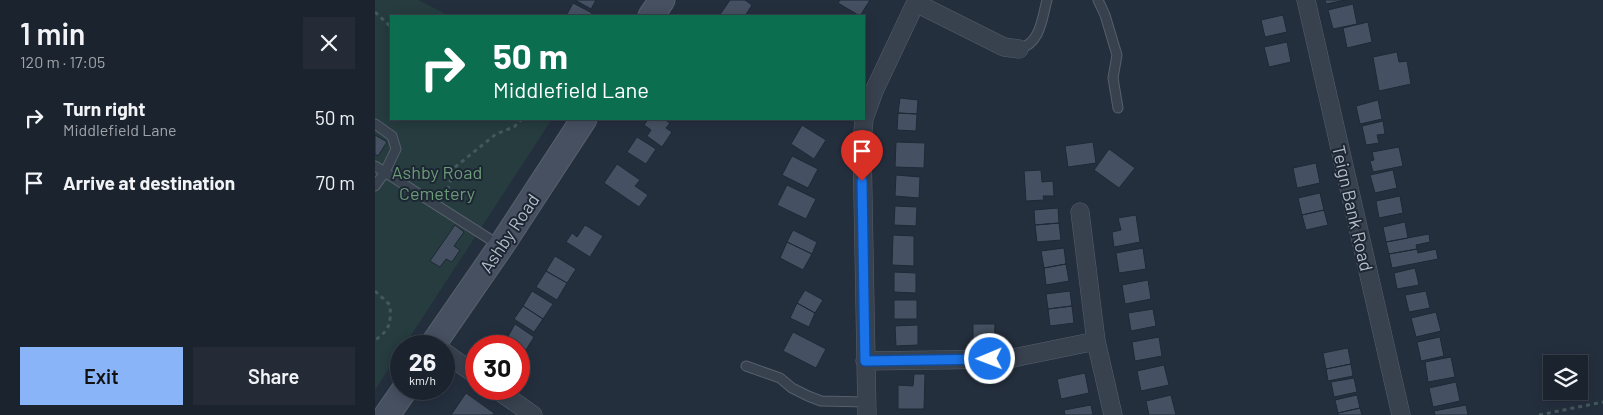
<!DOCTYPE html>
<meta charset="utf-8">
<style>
:root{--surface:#1b232e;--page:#242b36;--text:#f1f3f6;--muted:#a0a4aa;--line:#39404a;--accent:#8ab4f8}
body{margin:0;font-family:Barlow,sans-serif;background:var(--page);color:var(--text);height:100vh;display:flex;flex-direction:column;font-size:19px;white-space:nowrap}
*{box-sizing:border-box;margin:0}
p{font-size:16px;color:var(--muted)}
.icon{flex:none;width:28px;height:28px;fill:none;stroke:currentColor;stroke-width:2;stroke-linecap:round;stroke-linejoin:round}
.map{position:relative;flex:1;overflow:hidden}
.side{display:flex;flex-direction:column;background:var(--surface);width:375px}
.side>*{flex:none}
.banner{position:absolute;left:15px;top:15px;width:475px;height:105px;border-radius:0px;box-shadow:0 2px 12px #0003,0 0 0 1px var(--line);background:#0b6e4f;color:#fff;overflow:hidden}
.tools{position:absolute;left:1168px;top:355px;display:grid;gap:10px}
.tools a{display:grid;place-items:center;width:45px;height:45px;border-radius:0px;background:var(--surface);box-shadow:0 2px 12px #0003,0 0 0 1px var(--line);font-size:25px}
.speed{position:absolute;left:15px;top:335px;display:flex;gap:10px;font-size:25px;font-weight:700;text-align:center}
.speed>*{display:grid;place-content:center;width:65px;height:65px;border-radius:50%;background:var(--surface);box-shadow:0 2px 12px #0003,0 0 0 1px var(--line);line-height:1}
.speed small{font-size:12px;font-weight:400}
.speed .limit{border:8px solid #d22;background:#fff;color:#111}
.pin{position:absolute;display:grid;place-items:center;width:42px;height:42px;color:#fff;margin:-51px -21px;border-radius:50% 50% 50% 0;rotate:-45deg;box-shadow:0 0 5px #0007}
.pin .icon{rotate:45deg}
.me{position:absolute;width:55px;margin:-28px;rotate:269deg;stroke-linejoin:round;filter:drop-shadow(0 0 4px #0008)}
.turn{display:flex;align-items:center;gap:18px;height:105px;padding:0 20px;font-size:22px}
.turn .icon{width:65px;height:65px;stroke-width:2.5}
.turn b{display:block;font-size:35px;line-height:42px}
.round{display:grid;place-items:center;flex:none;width:52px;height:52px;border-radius:0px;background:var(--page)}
.head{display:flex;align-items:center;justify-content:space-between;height:85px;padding:0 20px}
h1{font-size:30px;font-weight:600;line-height:38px}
.action{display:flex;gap:10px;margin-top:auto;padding:10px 20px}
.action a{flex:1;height:58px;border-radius:0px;background:var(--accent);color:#111;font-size:20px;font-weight:600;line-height:58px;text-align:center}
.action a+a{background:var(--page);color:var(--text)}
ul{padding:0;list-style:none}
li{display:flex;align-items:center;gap:15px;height:65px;padding:0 20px}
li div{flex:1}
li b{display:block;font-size:19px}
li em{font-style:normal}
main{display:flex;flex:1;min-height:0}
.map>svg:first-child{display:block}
</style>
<main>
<section class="side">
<div class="head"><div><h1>1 min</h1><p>120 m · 17:05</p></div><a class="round"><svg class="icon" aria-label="close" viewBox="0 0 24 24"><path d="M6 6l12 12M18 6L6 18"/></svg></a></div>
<ul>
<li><svg class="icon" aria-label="right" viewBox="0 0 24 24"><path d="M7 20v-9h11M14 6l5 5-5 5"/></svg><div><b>Turn right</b><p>Middlefield Lane</p></div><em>50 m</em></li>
<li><svg class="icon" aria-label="arrive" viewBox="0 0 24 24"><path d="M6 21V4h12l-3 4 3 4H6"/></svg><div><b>Arrive at destination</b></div><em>70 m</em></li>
</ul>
<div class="action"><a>Exit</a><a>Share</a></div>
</section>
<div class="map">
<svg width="1228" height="415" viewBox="0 0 1228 415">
<rect width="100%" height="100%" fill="#242f3e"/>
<path fill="#263c3f" d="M0,0h43l32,16h-59v103h161l-148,227h-3v4l-26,40z"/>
<path fill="#455162" stroke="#1f2835" d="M200,0h21l-5,9z
M355,0h15l7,5 -7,11h-26z
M465,0h30l-10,16 -22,-13z
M950,0h21l-20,4z
M198,3l19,10 -2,3h-24z
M978,4l4,20 -24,5 -5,-19z
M908,15l4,17 -22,5 -4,-17z
M993,22l4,20 -25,6 -4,-20z
M912,42l4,20 -22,5 -5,-20z
M1022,52l2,10 8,-1 4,23 -32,7 -6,-34z
M525,98l18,2 -1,14 -19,-1z
M1003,100l4,19 -22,5 -4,-18z
M523,113l19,1 -1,17 -19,-1z
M273,119h16l6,4 -4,5 6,4 -10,15 -15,-11 4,-6 -7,-5z
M1008,121l2,13 -8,1 2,8 -13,2 -4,-19z
M427,125l24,15 -12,19 -23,-15z
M0,135l12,7 -9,14 -3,-2z
M262,137l19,12 -10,15 -19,-12z
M521,142l29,1 -1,25 -29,-1z
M718,142l3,21 -28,4 -3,-21z
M1024,147l4,19 -30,6 -3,-11 4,-1 -2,-8z
M734,149l26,19 -16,20 -25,-18z
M417,156l26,13 -10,19 -26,-13z
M941,163l4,20 -23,5 -4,-20z
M242,164l23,16 -5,6 13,9 -9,12 -35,-24z
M666,170l1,12 11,-1 1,15h-11l1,4 -18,1 -2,-30z
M1018,170l4,18 -22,5 -5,-18z
M521,175l24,2 -1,21 -24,-2z
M412,185l29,14 -10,20 -29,-14z
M945,193l4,17 -22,5 -4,-17z
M1025,196l3,17 -24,5 -3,-17z
M520,206l22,1 -1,19 -22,-1z
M683,208l1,15 -24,2 -1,-15z
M949,210l4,15 -22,5 -4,-15z
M761,215l4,27 -26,5 -2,-15 9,-2 -3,-12z
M1030,222l3,16 -22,4 -3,-15z
M684,223l2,17 -24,2 -2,-17z
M80,225l9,7 -10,14 6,4 -8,12 -6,-3 -6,8 -10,-6z
M210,225l18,11 -13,21 -24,-15 6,-9 5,4z
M418,230l24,12 -5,12 -25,-12z
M1054,234l1,8 -14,3 1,4 -28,5 -3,-12z
M518,235l21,1v30l-22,-1z
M412,242l25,12 -9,16 -23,-12z
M689,248l2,16 -22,4 -3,-17z
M768,248l3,21 -27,4 -3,-20z
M1042,249l1,4 18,-4 2,10 -46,9 -3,-14z
M180,256l21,13 -9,14 -21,-12z
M691,264l3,17 -23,4 -2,-17z
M1040,268l4,17 -22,4 -3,-16z
M171,271l21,12 -10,17 -21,-13z
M519,272l22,1v20l-22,-1z
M773,280l3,19 -26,5 -3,-19z
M430,290l18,10 -8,13 -18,-10z
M157,291l21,13 -10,15 -20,-13z
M695,291l2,15 -24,3 -2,-15z
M1051,291l4,17 -21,4 -4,-17z
M519,300h23v19h-23z
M422,303l18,10 -6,14 -19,-9z
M148,306l20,13 -9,13 -20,-13z
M697,306l2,17 -24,3 -2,-17z
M778,309l3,17 -25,5 -3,-18z
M1061,312l5,19 -25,6 -5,-19z
M140,324l19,13 -8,13 -19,-12z
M598,324h22l-1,27 -21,-1z
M543,325v20l-22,1 -1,-20z
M418,332l33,17 -10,19 -33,-17z
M784,337l3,19 -27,5 -3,-19z
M1065,337l4,19 -23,5 -4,-19z
M132,338l19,12 -7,10v-14h-17z
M973,348l3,16 -25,5 -3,-16z
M1076,357l4,20 -27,5 -3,-20z
M976,364l2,12 -25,5 -2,-12z
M789,365l5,20 -28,6 -4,-20z
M710,373l4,20 -28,6 -4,-20z
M539,374h11l-1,35h-26v-24l15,1z
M979,378l3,14 -23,5 -3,-15z
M1081,382l4,19 -27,6 -4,-19z
M91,393l28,20 -1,2h-42z
M796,395l5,20h-27l-3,-14z
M982,395l3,13 -22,5 -3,-13z
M716,405l2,10h-28l-1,-5z
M1091,405l2,10h-33l-1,-4z
M985,408l2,7h-24v-2z"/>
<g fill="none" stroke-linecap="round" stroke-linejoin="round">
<defs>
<path id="service" d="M723,0l7,15 12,40 -4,23 5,30
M644,49c22,-6 23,-31 28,-49
M0,124l17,12 4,13 -11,23 -10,14
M0,166l124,79
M371,366l34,12 12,10 16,8 13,5 45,1"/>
<path id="minor" d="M931,0l95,415
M541,3l88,44 15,2
M489,119l-2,24 5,272
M489,119l10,-28 43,-91
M705,212l16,129
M69,352l32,23
M490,361l143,-2 88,-18 17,74
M121,389l37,26"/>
<path id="secondary" d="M276,16l11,-16
M57,346l69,-100 83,-127
M12,415l18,-26"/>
</defs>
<use href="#service" stroke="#565f6c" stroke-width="11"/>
<use href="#minor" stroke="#565f6c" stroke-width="19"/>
<use href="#secondary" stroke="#565f6c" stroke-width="27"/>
<path stroke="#44595c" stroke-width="3" stroke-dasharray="4 4" stroke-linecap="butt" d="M0,12l16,15
M73,198v-9l6,-21 42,-34 18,-7 8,-8
M0,291l15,14c1,18 0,25 -15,35
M1164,415l64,-13"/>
<use href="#service" stroke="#38414e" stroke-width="9"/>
<use href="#minor" stroke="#38414e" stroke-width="18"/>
<use href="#secondary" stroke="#465061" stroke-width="25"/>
</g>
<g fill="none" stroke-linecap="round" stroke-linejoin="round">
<defs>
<path id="route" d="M487,181l3,180 125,-2"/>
</defs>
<use href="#route" stroke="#114b97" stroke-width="12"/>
<use href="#route" stroke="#1a73e8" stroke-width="9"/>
</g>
<g text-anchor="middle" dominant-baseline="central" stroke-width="4" stroke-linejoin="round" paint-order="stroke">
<g font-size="18" fill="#6b9a76" stroke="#1d2633">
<text x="62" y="172">Ashby Road<tspan x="62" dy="21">Cemetery</tspan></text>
</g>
<g font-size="18" fill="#b4bcc9" stroke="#1d2633">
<text transform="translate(978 208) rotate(77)">Teign Bank Road</text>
<text transform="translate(134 233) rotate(-56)">Ashby Road</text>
</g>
</g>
</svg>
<div class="tools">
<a><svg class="icon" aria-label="layers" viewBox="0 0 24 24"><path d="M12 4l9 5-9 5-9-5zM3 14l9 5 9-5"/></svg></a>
</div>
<div class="speed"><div>26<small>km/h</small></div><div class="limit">30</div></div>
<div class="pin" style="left:487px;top:181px;background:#d93025"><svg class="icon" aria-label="arrive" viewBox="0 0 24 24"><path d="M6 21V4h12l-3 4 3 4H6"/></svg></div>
<svg class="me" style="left:615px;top:359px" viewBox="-20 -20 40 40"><circle r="17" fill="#1a73e8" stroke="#fff" stroke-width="3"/><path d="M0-11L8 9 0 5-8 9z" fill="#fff"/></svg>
<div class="banner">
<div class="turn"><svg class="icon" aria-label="right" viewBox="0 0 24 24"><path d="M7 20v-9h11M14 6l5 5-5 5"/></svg><div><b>50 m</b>Middlefield Lane</div></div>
</div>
</div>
</main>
